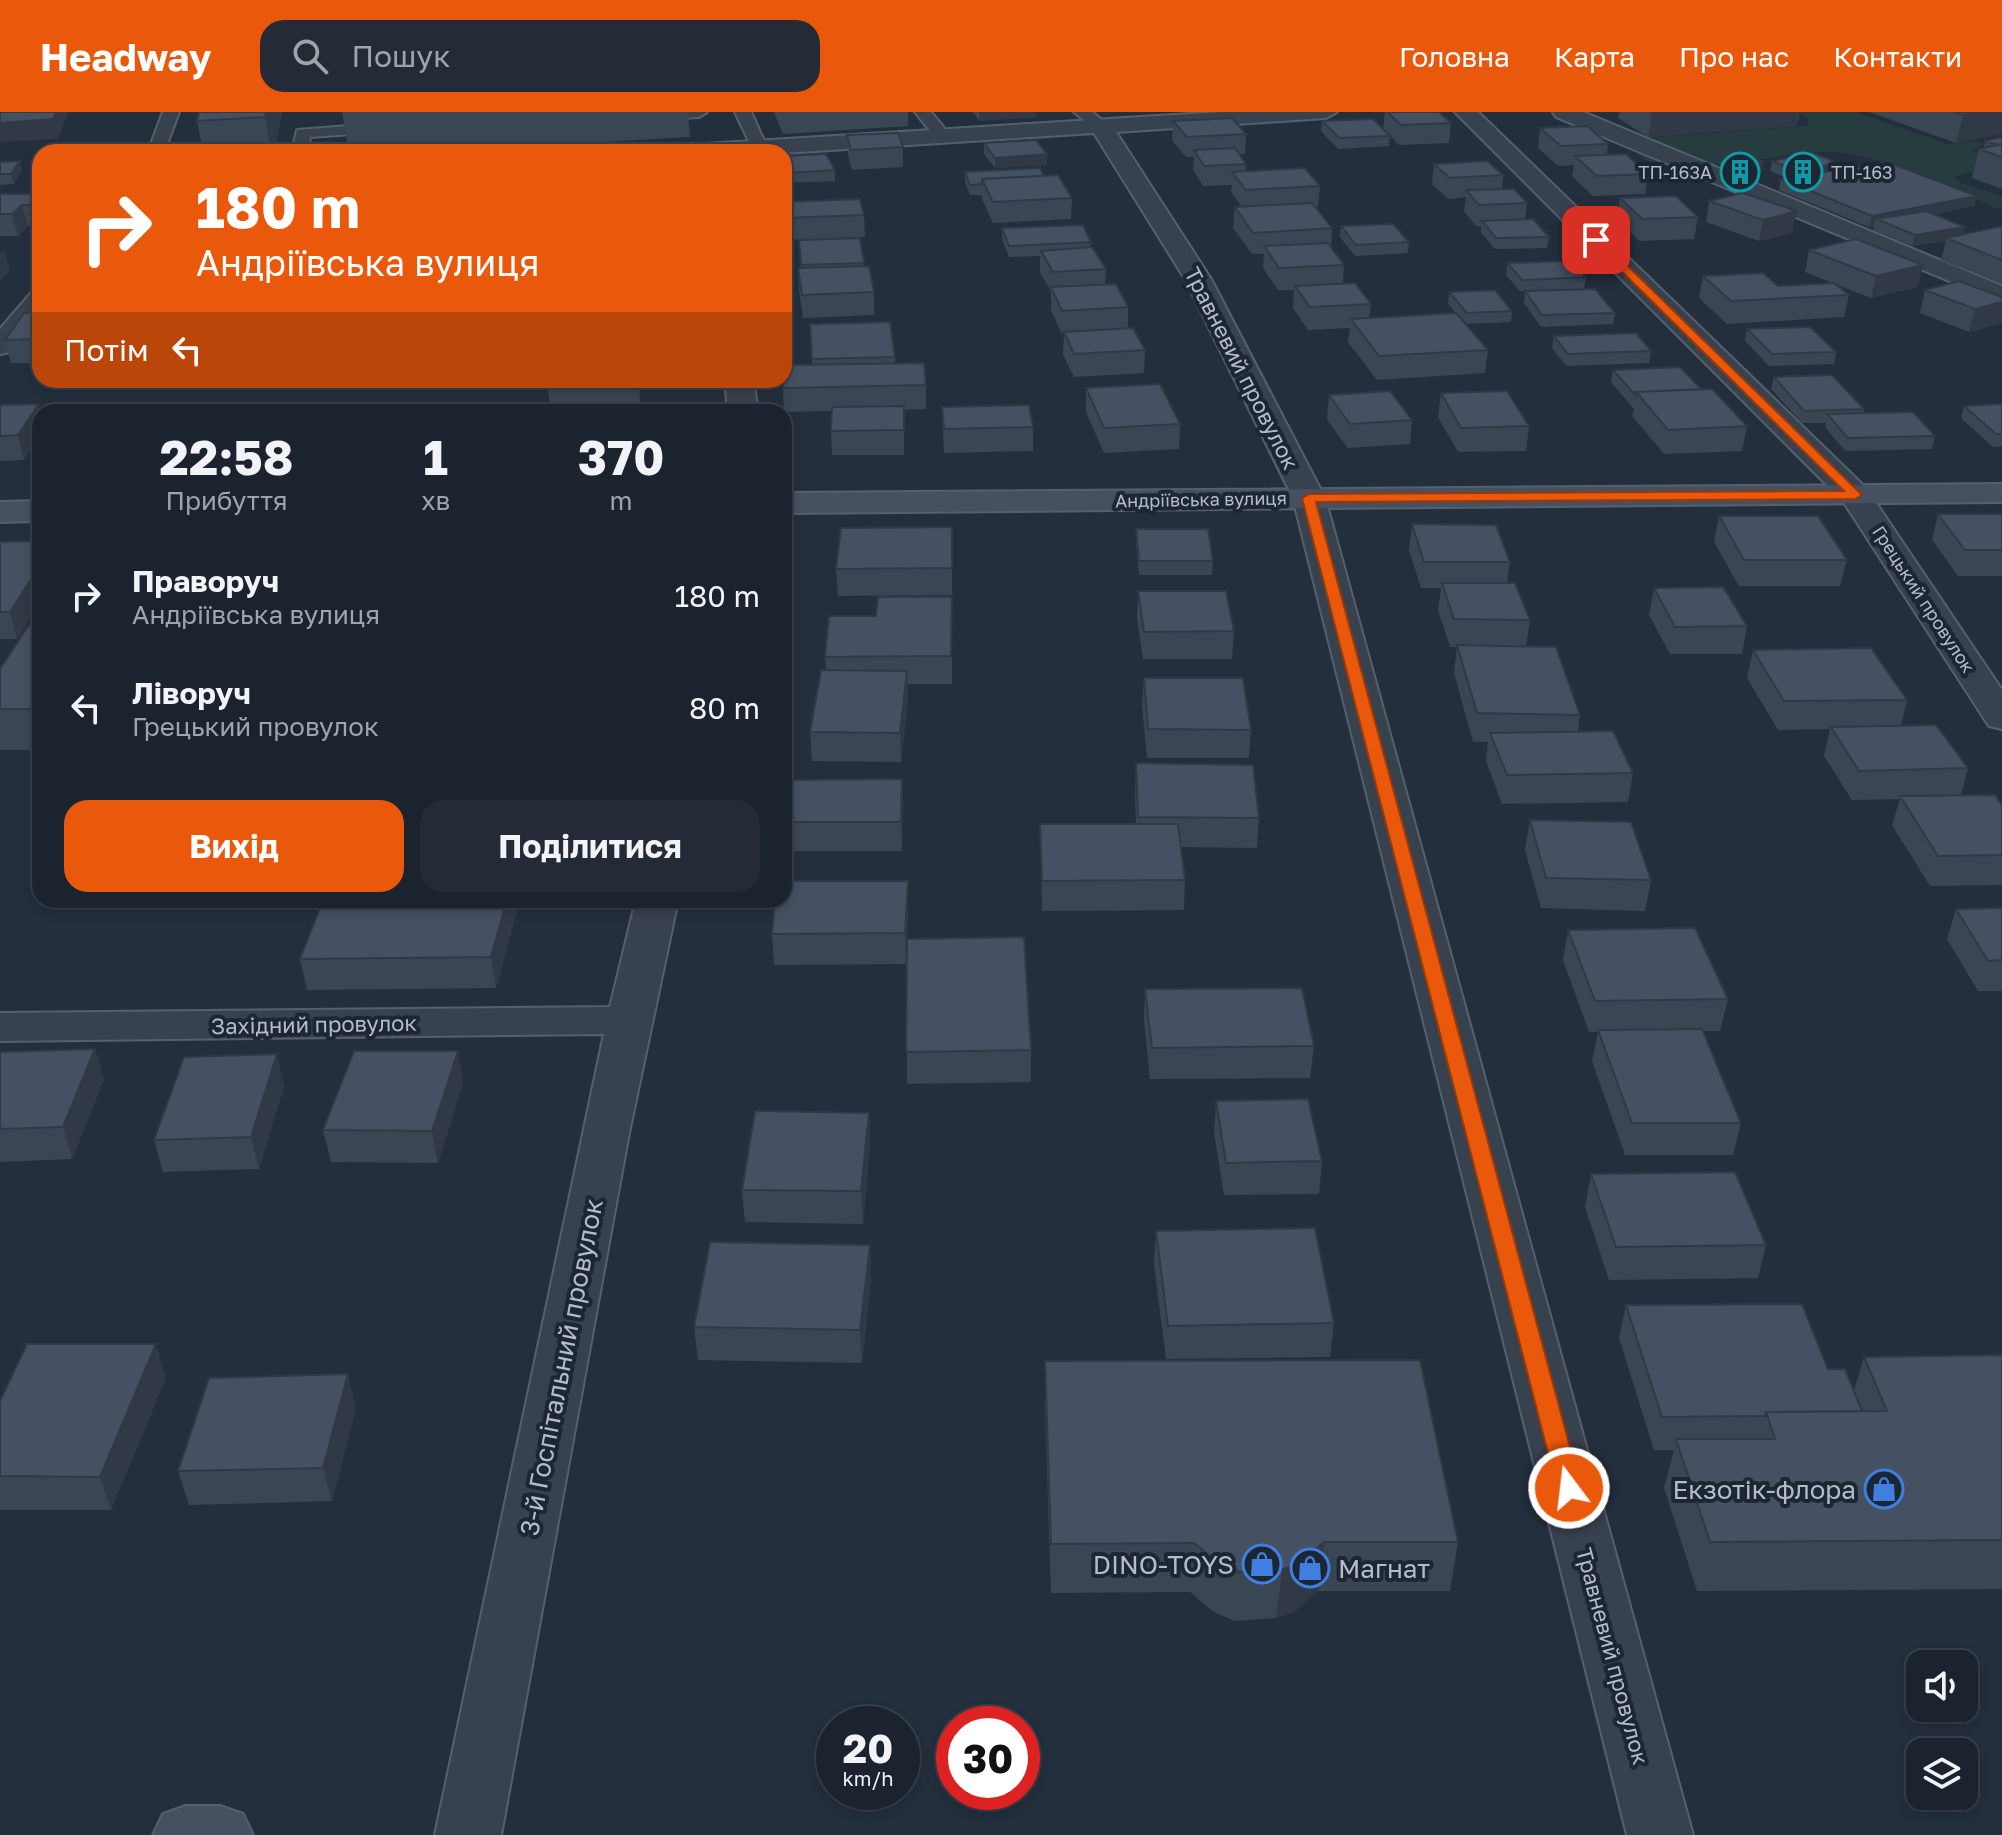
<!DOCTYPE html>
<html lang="uk">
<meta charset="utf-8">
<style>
:root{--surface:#1b232e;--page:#242b36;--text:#f1f3f6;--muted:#a0a4aa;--line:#39404a;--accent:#ea580c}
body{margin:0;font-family:"Golos Text",sans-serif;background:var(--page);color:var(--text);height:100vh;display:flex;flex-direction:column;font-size:30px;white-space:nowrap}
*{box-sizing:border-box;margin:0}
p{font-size:26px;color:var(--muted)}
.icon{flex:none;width:44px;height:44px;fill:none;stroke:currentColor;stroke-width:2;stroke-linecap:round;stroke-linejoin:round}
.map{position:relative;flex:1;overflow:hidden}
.drawer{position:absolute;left:32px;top:292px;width:760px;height:504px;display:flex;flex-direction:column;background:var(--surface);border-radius:24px;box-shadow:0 4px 12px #0003,0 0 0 2px var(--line)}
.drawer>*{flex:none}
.guide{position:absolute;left:32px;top:32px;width:760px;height:244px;border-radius:24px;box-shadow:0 4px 12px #0003,0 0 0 2px var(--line);background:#ea580c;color:#fff;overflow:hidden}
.controls{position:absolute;left:1906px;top:1538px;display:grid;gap:16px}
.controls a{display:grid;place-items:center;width:72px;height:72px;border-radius:16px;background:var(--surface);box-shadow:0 4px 12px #0003,0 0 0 2px var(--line);font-size:40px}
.speed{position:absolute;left:816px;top:1594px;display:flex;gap:16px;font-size:40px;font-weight:700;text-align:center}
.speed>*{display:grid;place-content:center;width:104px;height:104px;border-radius:50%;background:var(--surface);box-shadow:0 4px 12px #0003,0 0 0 2px var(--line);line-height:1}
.speed small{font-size:20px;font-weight:400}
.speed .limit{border:12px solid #d22;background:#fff;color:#111}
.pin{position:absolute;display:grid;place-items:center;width:68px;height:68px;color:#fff;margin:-34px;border-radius:16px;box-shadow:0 4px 12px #0006}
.me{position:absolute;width:88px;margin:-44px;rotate:345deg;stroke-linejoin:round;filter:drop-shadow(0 0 6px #0008)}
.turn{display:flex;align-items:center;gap:28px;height:168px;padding:0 32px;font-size:36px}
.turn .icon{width:104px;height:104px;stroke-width:2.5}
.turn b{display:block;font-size:56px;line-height:68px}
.then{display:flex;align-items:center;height:76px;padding:0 32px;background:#0003;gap:16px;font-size:30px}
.eta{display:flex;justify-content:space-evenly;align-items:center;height:136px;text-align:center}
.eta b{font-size:48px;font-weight:700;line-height:56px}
.primary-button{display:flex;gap:16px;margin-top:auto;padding:16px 32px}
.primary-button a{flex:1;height:92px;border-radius:24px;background:var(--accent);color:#fff;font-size:32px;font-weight:700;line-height:92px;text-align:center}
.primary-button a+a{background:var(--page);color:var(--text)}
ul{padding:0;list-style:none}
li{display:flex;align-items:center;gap:24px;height:112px;padding:0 32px}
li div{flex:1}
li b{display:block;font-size:30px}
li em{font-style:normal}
header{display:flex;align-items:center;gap:48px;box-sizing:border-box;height:112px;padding:0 40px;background:var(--accent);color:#fff}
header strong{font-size:38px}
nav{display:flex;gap:44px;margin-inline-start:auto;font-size:28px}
.search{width:560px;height:72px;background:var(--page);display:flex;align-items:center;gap:20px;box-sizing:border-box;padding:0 28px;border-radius:24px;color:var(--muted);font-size:30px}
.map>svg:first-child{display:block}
</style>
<header>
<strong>Headway</strong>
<div class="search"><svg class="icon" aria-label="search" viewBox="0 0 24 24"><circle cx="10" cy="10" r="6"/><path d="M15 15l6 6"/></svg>Пошук</div>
<nav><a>Головна</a><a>Карта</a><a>Про нас</a><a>Контакти</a></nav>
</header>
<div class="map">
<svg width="2002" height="1723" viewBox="0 0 2002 1723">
<rect width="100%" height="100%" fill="#242f3e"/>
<path fill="#263c3f" d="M1798,0h58l90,32 32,-3 6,4 -12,5 30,12 -48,15 3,4 45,16v13c-50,-18 -121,-58 -172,-58 -47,0 -93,15 -140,13 -23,-1 -47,4 -58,-20l27,-8 149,-11v-7z"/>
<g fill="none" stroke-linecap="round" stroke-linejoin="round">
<defs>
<path id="lane" d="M163,0h16l-15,40h-16z
M641,0h66l-8,5 -52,3 -6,-2z
M735,0h16l16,35 -2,3h-12z
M915,0h16l18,22 -2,3h-12z
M1074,0h18l17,14 -14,3z
M389,11l6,2v6l-85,6 -2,15h-16l5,-22z"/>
<path id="street" d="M1222,0h115l-11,6 -210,14 95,147 114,219 368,1337h-66l-334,-1337 -108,-219 -91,-146 -310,20 -106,-1 11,-7z
M1455,0h23l388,376 136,202v39l-13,-3 -146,-225z
M1553,0h30l419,174v17l-446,-186z
M40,179v25l-30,36 -10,2v-25l31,-36z
M725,268h28l5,32h-30z
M636,788h42l-49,233 -128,702h-66l169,-801 -604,7v-28l610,-6z"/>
<path id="secondary" d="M2002,372v18l-1218,11v-20z
M40,389v20l-40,1v-20z
M186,1694h34l23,8 10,21h-100l10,-21z"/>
</defs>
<use href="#lane" stroke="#565f6c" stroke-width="4"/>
<use href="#street" stroke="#565f6c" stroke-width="4"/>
<use href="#secondary" stroke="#565f6c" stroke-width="4"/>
<use href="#lane" fill="#38414e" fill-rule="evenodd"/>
<use href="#street" fill="#38414e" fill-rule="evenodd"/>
<use href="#secondary" fill="#465061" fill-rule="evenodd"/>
</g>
<path fill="#3b4654" d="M282,0l-7,40h-72l-6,-31z
M342,0h346l2,25 -257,15h-84z
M774,0h134v14l-125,8 -8,-19z
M973,0h63v5l-57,4z
M1385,0h54l12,11 -2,20 -50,2 -9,-9 -1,10 -51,3 -17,-18 1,-10 61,8z
M1619,0h181l-3,14 -149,11 -30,-19z
M1869,0h133v22l-46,9z
M1173,9l73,13 -1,20h-6l7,10 -1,7 75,15 -2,21h-3l17,21 -1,19 13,18 -1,19 28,20 -2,14 87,-5 -8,-9 1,-12 63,19 -1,11 -45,2 22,26 -3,23 -108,7 -29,-38 2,-14 -42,2 -15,-22 1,-18h-16l-15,-22 1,-14h-12l-19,-26 2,-21h7l-11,-15 1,-7 -29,1 -10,-16 1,-13h-8l-14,-16z
M1540,16l68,16 -1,11 41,19 -3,20 -52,2 -21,-20 2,-11 -16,1 -20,-18z
M847,23l56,12v20l-51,3 -4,-15z
M2002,25v52l-30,-11 7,-29 5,-1 1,-7z
M984,31l63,11v11l-52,3 -11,-14z
M784,44l51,14v11l-51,2z
M1721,48l42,2 -2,11 -20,5 -21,-7z
M20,49l2,10 -8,13 -14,1v-23z
M1772,49l65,9 140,26 -3,10 -39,8 30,13 -2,7 39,-8v58l-61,-24 5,-19 -34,5 -39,-16 1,-4 -5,1 -90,-37 2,-11 6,-1 -17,-7z
M1434,52l69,11 -1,14 25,14 -2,16 24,18 -2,11 -52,1 -14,-17v-6h-5l-12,-15 2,-14 -18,2 -16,-15z
M965,60l79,4 28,22 -1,21 -78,4 -11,-24v-4h-12l-5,-13z
M1743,81l49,40 -33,8 -53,-19 3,-21z
M0,82h40v32h-12l-10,10h-18z
M1620,86l78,19 -4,22 -55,2 -22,-22z
M784,90l80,13 1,22 -81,3z
M1341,114l68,16 -1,11 -53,3 -15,-19z
M1002,116l89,14 -1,6 16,21 -1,15 23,23v21l17,22 -1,23 -70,4 -11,-22 1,-22 -2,1 -11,-24v-19l-11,-18v-17l-31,1 -7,-18z
M860,126l4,28 10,26v23l-71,3 -4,-28 -1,-22h3l-2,-28z
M1809,138l109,37 -47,11 -36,-14 14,11 -5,22 -117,7 -28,-26 4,-22 75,10 54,-3 -27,-11z
M1507,151l79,14 -2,12 -64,2 -14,-16z
M1925,178l77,7v26l-33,9 -49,-19z
M1525,179l90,22 -2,11 -72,3 -17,-24z
M40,200v51h-29l-6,-23z
M810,212l85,33v7l31,21v24l-22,1v45h-72l-1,-24 1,-20 -48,1 -1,-24 29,-23z
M1747,217l89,23 -2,12 -65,2 -24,-25z
M1554,224l97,15 -2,12 -83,3 -14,-18z
M1613,258l88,19 46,37 -5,25 -78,3 -32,-38 2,-7 -23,-27z
M1774,265l90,32 -1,4 72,23 -3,13 -87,2 -20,-24 1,-4h-24l-31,-34z
M547,268h92l1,22 -90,5z
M1086,276l94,36 -1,25 -75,4 -18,-41z
M1441,281l88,33 -3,25 -68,1 -20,-35z
M1329,283l83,25 -2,24 -62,4 -21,-28z
M39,292l-15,56 -24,1v-56z
M2002,292v42l-9,1 -32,-29 3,-12z
M942,295l91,20v24l-89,2z
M1938,402h64v62h-44l-26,-36z
M1719,404l128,44 -7,26h-101l-25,-44z
M1412,412l98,38 -3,21 23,37 -4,26 54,69 -2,16 55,42 -5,29 -126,2 -16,-43 2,-19h-15l-19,-69 3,-26h-7l-12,-37 3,-22h-20l-12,-38z
M952,415v68l-114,1 -2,-27z
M1136,417l77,32 -1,14h-73l-3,-33z
M40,429v62l-23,36h-17v-97z
M1654,476l93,38 -5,28h-72l-21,-39z
M1138,479l96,40 -2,28h-89l-6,-41z
M952,485v87h-45l1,15 -7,63 -89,-1 -2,-29 16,-62 -1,-13 51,-41z
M40,496v142h-40v-81z
M1753,538l154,50 -6,26 67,42 -7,27 41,10v80l-72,1 -38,-61 8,-26 -48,1 -28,-44 6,-27 -52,1 -31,-52z
M1144,566l107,52 -2,28h-102l-5,-52z
M1136,651l123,55 -2,30 -76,-1 4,33 -1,30 -142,1 -2,-87h96l-1,-32z
M902,667v72h-118v-42z
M1530,708l121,60 -6,31 -104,-3 -16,-58z
M323,788h197l-24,88 -189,2 -7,-31z
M2002,796v83h-24l-31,-52 9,-30z
M908,799l-1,28 124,111v32l-124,2v-138l-1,18 -132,1 -2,-31z
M1568,818l160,69 -8,32h-17l38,92 -8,32h-108l-33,-94 6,-29h-9l-26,-72z
M1145,877l169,57 -4,32 -160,1 -6,-59z
M95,937l9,31 -32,79 -72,3v-110z
M277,942l7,32 -25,83 -96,3 -9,-32z
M463,971l-25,80 -107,-1 -8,-32z
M1216,989l106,60 -3,33 -95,1 -10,-62z
M869,1001l1,32 -7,79 -118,-2 -3,-32z
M1591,1062l175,71 -8,33 -149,2 -24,-73z
M1156,1119l178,92 -4,34 -164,2 -12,-95z
M870,1133l1,33 -9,85 -164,-3 -4,-33z
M1626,1193l202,64 26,21 10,-33 138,-2v234l-305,2 -33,-103 10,-38h-20l-35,-112z
M1045,1249l413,181 -8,49h-132l-24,21 -18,6 -41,3 -21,-9 -24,-20 -139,1 -6,-184z
M166,1266l-55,132h-111v-109z
M356,1296l-24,93 -143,4 -11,-34z"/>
<path fill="#303945" d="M56,0h12l-10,27 -58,3v-19z
M266,0h16l-7,40h-4l-6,-35z
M979,0h57v5l-57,4z
M1652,0h148l-3,14 -149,11z
M1979,0h23v22l-46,9 7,-28z
M1047,42v11l-52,3v-10z
M20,49l2,10 -8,13 -3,-10z
M1763,50l-2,11 -20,5 2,-10z
M1838,51l-2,10 -41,8 2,-10z
M1977,84l-3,10 -87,18 -11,-5 -2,7 -5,1 3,-11z
M22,93l6,21 -10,10 -6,-22z
M1797,99l-5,22 -33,8 4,-21z
M1965,115l-3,11h-16v3l-34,5 3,-11z
M4,137l6,22 -10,10v-27z
M1923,153l-5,22 -47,11 5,-22z
M2002,190v21l-33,9 6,-23z
M39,292l2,8h-1v24l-16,24 -6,-25z
M40,453v38l-23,36 -7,-27z
M907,559l1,28 -7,63 -1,-29z
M902,667l1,30 -1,42 -1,-29z
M908,769v30l-2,53 -1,-31z
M507,788h13l-24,88 -5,-31z
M95,937l9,31 -32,79 -9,-32z
M458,939l5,32 -25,80 -6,-32z
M277,942l7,32 -25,83 -8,-32z
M869,1001l1,32 -7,79 -2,-33z
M870,1133l1,33 -9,85 -2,-33z
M156,1232l10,34 -55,132 -11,-33z
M348,1262l8,34 -24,93 -9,-33z
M1324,1430l-6,49 -24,21 -18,6 6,-48z"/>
<path fill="#455162" stroke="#303945" stroke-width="2" d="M0,0h56l-3,7 -53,4z
M199,0h67l-1,5 -68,4z
M1387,0h52l12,11 -50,2z
M1955,0h24l-16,3z
M1232,6l14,16 -59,3 -14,-16z
M1373,7l17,17 -51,2 -17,-17z
M1587,14l21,18 -47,2 -21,-18z
M898,21l5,14 -52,3 -4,-15z
M2002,25v7l-4,1 -13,-4z
M1036,28l11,14 -52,4 -11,-15z
M2002,32v13l-23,-8z
M88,33l-1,7h-23l1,-5z
M1235,36l11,16 -42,2 -10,-16z
M631,38l1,2h-36z
M1813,41l25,10 -41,8 -25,-10z
M826,42l9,16 -51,3v-17z
M1626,42l22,20 -51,2 -22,-20z
M1742,43l21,7 -20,6 -22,-8z
M20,49l-9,13h-11v-12z
M1487,49l16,14 -53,3 -16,-14z
M1887,50l90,34 -105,20 -91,-37z
M1040,56l4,8 -62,3v5l-12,1 -5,-13z
M1305,56l15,18 -74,4 -14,-18z
M1058,63l14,23 -79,4 -11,-23z
M1514,77l13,14 -48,2 -13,-15z
M1743,81l54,18 -34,9 -54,-19z
M0,82h40v11h-18l-10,9h-12z
M1676,84l22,21 -56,2 -22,-21z
M860,87l4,16 -80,3v-16z
M1312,91l20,25 -79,5 -18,-26z
M1926,99l39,16 -50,8 -39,-16z
M1533,107l16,18 -53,1 -14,-17z
M1393,112l16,18 -53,3 -15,-19z
M1083,113l8,17 -82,4 -7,-18z
M2002,114v34l-56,-22z
M860,126l4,25 -63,2 -2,-25z
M1856,127l67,26 -47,11 -67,-26z
M1328,131l16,22 -65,3 -15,-22z
M1092,135l14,22 -53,3 -12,-21z
M1571,149l15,16 -64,3 -15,-17z
M869,154l5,26 -72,3 -4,-27z
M1763,161l15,13 56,-3 15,12 -118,6 -28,-25z
M1959,169l43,16v5l-27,7 -50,-19z
M1355,171l16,21 -61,3 -15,-21z
M1116,172l12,23 -66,4 -11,-24z
M1595,177l20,24 -73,2 -17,-24z
M1495,178l17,21 -45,2 -18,-21z
M40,200v27l-35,1 19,-27z
M1456,201l32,37 -109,6 -28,-37z
M890,210l5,35 -83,2 -2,-35z
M1810,215l26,25 -64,2 -25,-25z
M1133,216l12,22 -71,4 -10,-22z
M1636,221l15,18 -83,3 -14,-18z
M924,251l2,22 -143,3 2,-23z
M1680,255l21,22 -65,3v4l-23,-26z
M1832,263l32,34 -60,2 -30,-34z
M547,268h57l-57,3z
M1160,272l20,40 -76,4 -18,-40z
M1712,277l35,37 -79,4 -32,-38z
M1390,279l22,29 -62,4 -21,-29z
M1507,279l22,35 -68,2 -20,-35z
M39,292l-21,31 -18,1v-31z
M2002,292v30h-6l-32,-28z
M271,293l-3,7h-59l2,-5z
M1029,293l4,22 -89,2 -2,-22z
M636,294l-1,6h-73v-2z
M904,294v24l-73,1 1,-24z
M189,296l-2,4h-118l1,-2z
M339,297h71l-1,3h-72z
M1913,300l22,24 -87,2 -21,-24z
M1938,402h64v36h-37z
M1719,404h99l29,44h-103z
M1412,412l84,1 14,37h-86z
M952,415v41l-116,1 5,-41z
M1136,417h72l5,32h-74z
M40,429v24l-30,47h-10v-70z
M1442,471h73l15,37 -76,-1z
M1723,475l24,39 -72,1 -21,-39z
M1138,479h88l8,40 -90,1z
M878,485h74l-1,59 -126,1 4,-41h47z
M40,496v101h-40v-40z
M1457,533l99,2 24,68 -103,-2z
M1871,536l36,52 -123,1 -31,-51z
M821,558l86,1 -7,62 -90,-1z
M1144,566h99l8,52 -103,-1z
M1936,613l32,43 -109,3 -28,-44z
M1613,619l20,42 -126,2 -17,-42z
M1136,651l117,2 6,53 -121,-1z
M902,667l-1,43h-117l3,-42z
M1995,683l7,10v50l-64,1 -38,-60z
M1530,708l101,2 20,58 -105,-2z
M1040,712h138l7,56 -143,1z
M784,769h124l-3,52 -133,1 3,-34h9z
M323,788h184l-16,57 -191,2z
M2002,796v52l-14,1 -32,-52z
M1695,816l33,71 -133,2 -27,-71z
M1024,825l7,113 -125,2 1,-113z
M1302,876l12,58 -162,2 -7,-59z
M1702,917l39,94h-109l-34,-93z
M95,937l-32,78 -63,2v-77z
M354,939h104l-26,80 -109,-1z
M277,942l-26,83 -97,3 30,-83z
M1308,987l14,62 -96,2 -10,-62z
M755,999l114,2 -8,78 -119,-1z
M1735,1060l31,73 -150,2 -25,-73z
M1315,1116l19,95 -166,3 -12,-95z
M710,1130l160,3 -10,85 -166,-3z
M1802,1192l26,65h17l17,42 -96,1 -1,4 -103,1 -36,-112z
M27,1232h129l-56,133 -100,-1v-75z
M2002,1243v185l-292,2 -34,-103h99l-9,-27 121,-1 -23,-54z
M1420,1248l38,182h-134l-25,21 -17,7 -43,2 -21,-9 -24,-20 -143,1 -6,-183z
M348,1262l-25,94 -145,3 31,-93z"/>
<path fill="#ea580c" stroke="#983908" stroke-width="2" d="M1592,126h7l263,257 -7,4 -539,3 265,986 -4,6h-16l-4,-6 -255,-990 7,-4 535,-3 -252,-249z"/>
<defs>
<symbol id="building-ring" viewBox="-11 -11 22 22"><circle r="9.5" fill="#1d2633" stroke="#0f9aa8" stroke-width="1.5"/><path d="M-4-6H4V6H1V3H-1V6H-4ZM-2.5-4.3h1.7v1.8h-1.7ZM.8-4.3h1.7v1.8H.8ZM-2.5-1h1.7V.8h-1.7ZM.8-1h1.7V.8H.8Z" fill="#0f9aa8"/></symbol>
<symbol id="shop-ring" viewBox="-11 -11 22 22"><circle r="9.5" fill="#1d2633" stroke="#3f7fe0" stroke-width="1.5"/><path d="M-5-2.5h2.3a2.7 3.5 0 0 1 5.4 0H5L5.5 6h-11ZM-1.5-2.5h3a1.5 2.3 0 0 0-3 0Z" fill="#3f7fe0"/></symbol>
</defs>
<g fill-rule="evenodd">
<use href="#building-ring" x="1718" y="38" width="44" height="44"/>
<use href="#building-ring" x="1781" y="38" width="44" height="44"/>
<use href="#shop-ring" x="1862" y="1355" width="44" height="44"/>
<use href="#shop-ring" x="1240" y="1430" width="44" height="44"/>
<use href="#shop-ring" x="1288" y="1434" width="44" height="44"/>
</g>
<g text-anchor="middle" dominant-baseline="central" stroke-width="8" stroke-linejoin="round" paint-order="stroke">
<g font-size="18" fill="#b4bcc9" stroke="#1d2633" text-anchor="end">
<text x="1712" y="60">ТП-163А</text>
<text x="1831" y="60" text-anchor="start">ТП-163</text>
</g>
<g font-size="18" fill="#b4bcc9" stroke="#1d2633">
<text transform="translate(1201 387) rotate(-1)">Андріївська вулиця</text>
<text transform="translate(1924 487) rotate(57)">Грецький провулок</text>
</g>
<g font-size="22" fill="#b4bcc9" stroke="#1d2633">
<text transform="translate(1242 256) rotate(63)">Травневий провулок</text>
<text transform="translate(314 912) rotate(-1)">Західний провулок</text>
<text transform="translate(1613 1544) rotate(75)">Травневий провулок</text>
</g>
<g font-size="26" fill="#b4bcc9" stroke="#1d2633">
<text transform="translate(561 1255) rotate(-79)">3-й Госпітальний провулок</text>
</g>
<g font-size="26" fill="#b4bcc9" stroke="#1d2633" text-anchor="end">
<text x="1856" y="1377">Екзотік-флора</text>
<text x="1234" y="1452">DINO-TOYS</text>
<text x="1338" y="1456" text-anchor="start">Магнат</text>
</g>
</g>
</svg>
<div class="controls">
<a><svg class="icon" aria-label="sound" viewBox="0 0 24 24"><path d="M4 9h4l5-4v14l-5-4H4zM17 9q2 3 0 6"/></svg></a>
<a><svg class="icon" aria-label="layers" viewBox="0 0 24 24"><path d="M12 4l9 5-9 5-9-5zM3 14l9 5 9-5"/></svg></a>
</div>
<div class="speed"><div>20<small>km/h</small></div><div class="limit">30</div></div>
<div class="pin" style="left:1596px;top:128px;background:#d93025"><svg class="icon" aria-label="arrive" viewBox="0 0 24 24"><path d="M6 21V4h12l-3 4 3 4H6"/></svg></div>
<svg class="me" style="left:1569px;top:1376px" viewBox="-20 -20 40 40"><circle r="17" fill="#ea580c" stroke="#fff" stroke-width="3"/><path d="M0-11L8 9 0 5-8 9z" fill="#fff"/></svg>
<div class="guide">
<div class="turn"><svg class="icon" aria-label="right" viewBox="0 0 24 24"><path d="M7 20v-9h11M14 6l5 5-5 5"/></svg><div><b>180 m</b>Андріївська вулиця</div></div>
<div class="then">Потім<svg class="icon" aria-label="left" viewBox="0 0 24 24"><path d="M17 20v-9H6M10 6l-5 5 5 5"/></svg></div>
</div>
<section class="drawer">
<div class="eta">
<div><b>22:58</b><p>Прибуття</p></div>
<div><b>1</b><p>хв</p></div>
<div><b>370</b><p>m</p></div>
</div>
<ul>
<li><svg class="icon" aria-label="right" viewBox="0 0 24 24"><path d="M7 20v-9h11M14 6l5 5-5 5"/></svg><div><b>Праворуч</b><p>Андріївська вулиця</p></div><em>180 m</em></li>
<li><svg class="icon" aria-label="left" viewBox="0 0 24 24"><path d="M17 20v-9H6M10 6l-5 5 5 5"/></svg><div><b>Ліворуч</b><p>Грецький провулок</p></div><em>80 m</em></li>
</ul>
<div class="primary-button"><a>Вихід</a><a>Поділитися</a></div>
</section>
</div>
